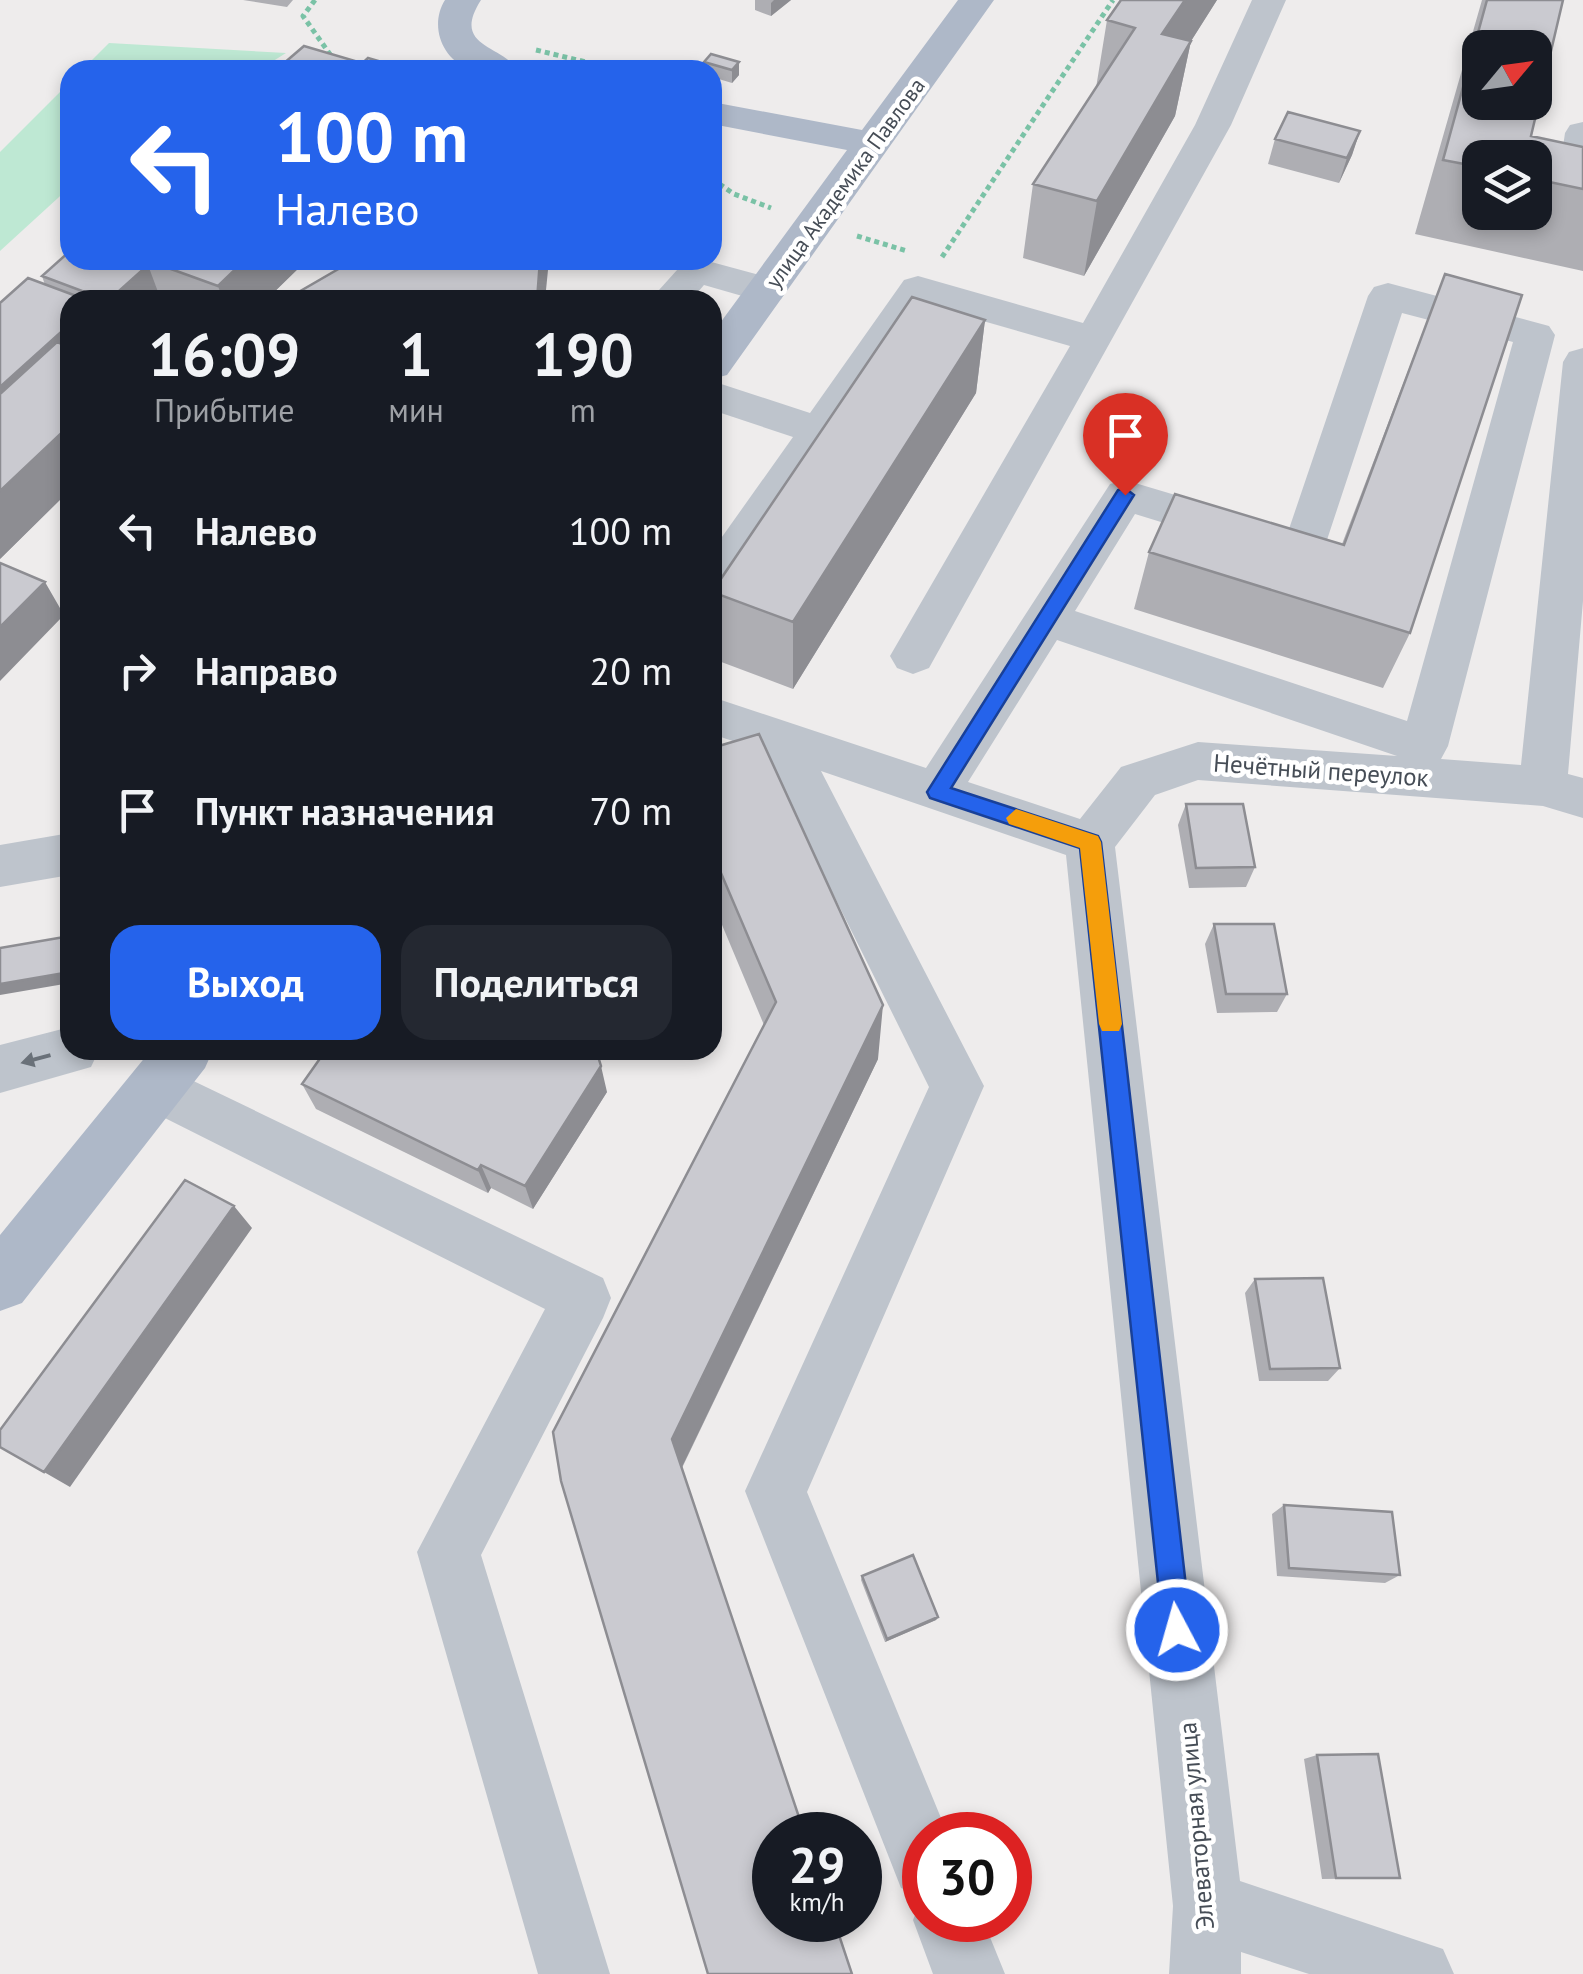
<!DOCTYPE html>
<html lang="ru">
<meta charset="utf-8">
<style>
:root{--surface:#171b24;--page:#242831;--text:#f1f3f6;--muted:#9ea1a6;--accent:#2563eb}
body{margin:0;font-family:"PT Sans",sans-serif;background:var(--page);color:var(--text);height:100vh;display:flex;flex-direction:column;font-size:38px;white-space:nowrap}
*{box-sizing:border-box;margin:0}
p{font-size:32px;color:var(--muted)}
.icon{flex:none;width:55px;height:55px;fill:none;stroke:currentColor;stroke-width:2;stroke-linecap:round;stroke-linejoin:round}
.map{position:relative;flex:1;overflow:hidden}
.panel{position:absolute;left:60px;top:290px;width:662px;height:770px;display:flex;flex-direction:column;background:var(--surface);border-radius:30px;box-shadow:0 5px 15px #0003}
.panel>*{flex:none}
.banner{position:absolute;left:60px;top:60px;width:662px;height:210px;border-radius:30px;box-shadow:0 5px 15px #0003;background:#2563eb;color:#fff;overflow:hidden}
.needle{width:65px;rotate:61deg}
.fabs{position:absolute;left:1462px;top:30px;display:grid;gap:20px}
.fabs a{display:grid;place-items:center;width:90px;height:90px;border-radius:20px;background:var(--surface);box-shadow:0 5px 15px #0003;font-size:50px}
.speed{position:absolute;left:752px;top:1812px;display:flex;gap:20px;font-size:50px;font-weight:700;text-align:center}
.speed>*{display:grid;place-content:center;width:130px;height:130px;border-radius:50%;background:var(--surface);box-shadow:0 5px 15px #0003;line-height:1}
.speed small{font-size:25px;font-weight:400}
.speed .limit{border:15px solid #d22;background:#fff;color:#111}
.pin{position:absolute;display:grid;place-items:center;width:85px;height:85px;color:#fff;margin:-102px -42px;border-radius:50% 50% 50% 0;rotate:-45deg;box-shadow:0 0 10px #0007}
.pin .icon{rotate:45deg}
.me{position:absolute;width:110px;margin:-55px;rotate:354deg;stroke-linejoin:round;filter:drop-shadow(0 0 8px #0008)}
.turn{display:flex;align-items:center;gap:35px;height:210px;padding:0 50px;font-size:45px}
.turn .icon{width:130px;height:130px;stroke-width:2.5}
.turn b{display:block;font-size:70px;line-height:85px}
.eta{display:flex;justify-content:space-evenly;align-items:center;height:170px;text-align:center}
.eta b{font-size:60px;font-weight:600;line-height:70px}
.primary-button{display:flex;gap:20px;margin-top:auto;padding:20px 50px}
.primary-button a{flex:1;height:115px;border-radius:30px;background:var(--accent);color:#fff;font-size:40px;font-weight:600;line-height:115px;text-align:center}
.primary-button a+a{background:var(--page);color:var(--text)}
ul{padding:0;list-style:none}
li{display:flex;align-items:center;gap:30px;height:140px;padding:0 50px}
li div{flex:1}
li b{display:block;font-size:38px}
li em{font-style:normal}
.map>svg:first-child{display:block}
</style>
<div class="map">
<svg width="1583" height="1974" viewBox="0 0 1583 1974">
<rect width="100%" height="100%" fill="#eeecec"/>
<path fill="#bee8d3" d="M109,43l177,10 -27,17h-177z
M70,82v105l-70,64v-99z"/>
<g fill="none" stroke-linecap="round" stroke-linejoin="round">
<path stroke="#7ac2a6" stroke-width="5" stroke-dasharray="5 4" stroke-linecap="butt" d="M315,0l-12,16 31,44
M536,50l83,20
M712,179l22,15 37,14
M857,236l50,15
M942,257l171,-257"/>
<path fill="#bec4cc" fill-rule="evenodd" d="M1252,0h34l-55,125 -302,543 -16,6 -16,-6 -7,-12 180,-310 -143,-41 -199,293 -16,4v-51l81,-114 -81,-27v-29l98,32 94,-133 14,-4 165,47 112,-198z
M1583,122v92l-22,-5 -6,-8 10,-68 5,-8z
M686,260h18l77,21 6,9 -6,9 -14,4 -63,-18 -13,15h-41z
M1388,283l161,43 6,9 -107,411 -7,13 80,6 42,-403 6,-10 14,-4v253l-15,173 15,4v40l-40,-12 -345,-26 -43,15 -40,52 125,1034 203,68 11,25h-145l-68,-22v22h-72l4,-68 -107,-1051 -245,-84 163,315 -177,406 141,343h-23v85h58l22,54h-72l-20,-54 9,-23 -21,-9 -156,-397 184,-404 -167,-336 -50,-17v-37l214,71 184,-284 15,-4 164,49 79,-233 6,-9zM1402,313l111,29 -106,379 -332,-110 60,-97 169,52 16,-5zM1057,640l340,116 -199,-14 -77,25 -41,52 -112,-37z
M70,833v42l-70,12v-42z
M70,1027v23h29l-8,17 -91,26v-48z
M156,1063l447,215 8,20 -8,20 -122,237 129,419h-72l-121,-422 128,-243 -408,-205 -8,-17 8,-17z"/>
<path fill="#aeb8c8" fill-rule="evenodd" d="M445,0h36c-30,47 19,44 37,70 -14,0 -36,4 -50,-1 -28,-12 -38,-45 -23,-69z
M958,0h36l-267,375 -15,4v-45l135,-184 -135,-26v-22l150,28z
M151,1050h62l-8,18 -183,235 -22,8v-76z"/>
</g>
<path fill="#aeaeb3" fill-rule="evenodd" d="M243,0h50l-6,7z
M755,0h36l-20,16 -16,-6z
M1121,0h96l-26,41 -16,75 -91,160 -61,-18 10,-74 63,-96 11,-68z
M1482,0h81l-32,136 52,11v124l-168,-37zM1480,158h55v54h-55z
M704,62h35v13l-7,8 -20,-6v-7h-7z
M1360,131l-8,24 -13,28 -71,-19 7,-25z
M70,251l237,9 -41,40h-196v190l-70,69 45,-274 -3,-9z
M1445,274l-35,359 -27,55 -249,-79 15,-57 193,-8z
M985,320l-9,73 -183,296 -77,-29 -4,-69z
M712,748l166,311 -196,409 -121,13 203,-456 -52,-124z
M1186,804l69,63 -9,20 -57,1 -11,-63z
M1214,924l73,70 -10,18 -60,1 -12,-69z
M302,1084l305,8 -74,117 -42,-21 -3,5 -172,-84z
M1255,1279l85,89 -12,13h-69l-14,-88z
M1284,1505l116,70 -15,8 -108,-7 -5,-62z
M862,1576l76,41 -2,3 -51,22 -24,-62z
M1317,1755l83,123 -78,1 -18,-120z"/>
<path fill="#8d8d92" d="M774,0h17l-20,16v-13z
M1185,0h32l-69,109 14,-75z
M1191,41l-16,75 -91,160 13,-75z
M739,62v13l-7,8v-13z
M1360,131l-8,24 -13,28 8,-25z
M245,260h62l-41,40h-43l-5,-14z
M540,260h9l-4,40h-8z
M148,265l13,35h-52z
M985,320l-9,73 -183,296v-67z
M70,324v64l-70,66v-67z
M70,425v65l-70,69v-68z
M45,582l19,33 -64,66v-54z
M70,972v11l-70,12v-11z
M883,1005l-5,54 -198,412 -8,-32z
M601,1066l6,26 -74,117 -8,-23z
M481,1165l10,23 -3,5 -10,-23z
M234,1206l18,22 -182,259 -26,-15z
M938,1617l-2,3 -51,22 2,-3z"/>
<path fill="#cacad0" stroke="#8d8d92" stroke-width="2.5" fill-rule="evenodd" d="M1121,0h64l-23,34 29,7 -94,160 -64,-17 102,-156 -28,-8z
M1487,0h76l-32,136 52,11v42l-48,-10v-21h-55v9l-37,-7zM1480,48h55v54h-55z
M304,46l58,17 -7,7h-79z
M711,54l28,8 -7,8 -28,-8z
M368,58l41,12h-54z
M1288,112l72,19 -13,27 -72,-19z
M70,251v9h76l2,5 -39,35h-3l-64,-24z
M146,260h99l-27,26z
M354,260h186l-3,40h-247l7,-7z
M1445,274l77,21 -112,338 -261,-81 26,-58 169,51z
M28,278l59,22h-17v24l-70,63v-84z
M912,297l73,23 -192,302 -81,-30z
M57,342l13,5v78l-70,66v-97z
M0,563l45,19 -45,45z
M759,734l124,271 -211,434 133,396h-30v85h59l18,54h-144l-147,-493 -8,-49 223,-430 -64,-150v-104z
M1186,804h57l12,63 -59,1z
M1214,924h60l13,70h-61z
M70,936v36l-70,12v-36z
M326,1050h270l5,16 -76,120 -44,-21 -3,5 -176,-86z
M185,1180l49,26 -190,266 -44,-25v-17z
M1323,1278l17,90 -70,1 -15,-90z
M1284,1505l108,7 8,63 -111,-7z
M913,1555l25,62 -51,22 -25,-63z
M1378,1754l22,124h-64l-19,-123z"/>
<defs><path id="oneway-solid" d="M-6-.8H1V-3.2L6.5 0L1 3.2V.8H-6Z" transform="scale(2.5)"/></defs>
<use fill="#6a7179" href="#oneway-solid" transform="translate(36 1059) rotate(165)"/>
<path fill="#2563eb" stroke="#184099" stroke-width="2.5" d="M1125,488l9,7 -183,293 147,48 3,6 90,788 -4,10 -10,5 -10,-5 -4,-10 -83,-782 -150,-50 -3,-6 191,-302z"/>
<path fill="#f59e0b" d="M1016,809l82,27 3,6 21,182 -3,7h-17l-3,-7 -19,-176 -71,-24 -3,-6z"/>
<g text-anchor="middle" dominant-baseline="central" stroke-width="9" stroke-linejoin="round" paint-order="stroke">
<g font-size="22" fill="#464d56" stroke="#fff">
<text transform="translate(845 183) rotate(-54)">улица Академика Павлова</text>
</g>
<g font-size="25" fill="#464d56" stroke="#fff">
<text transform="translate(1321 770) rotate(4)">Нечётный переулок</text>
<text transform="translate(1196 1826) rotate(-95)">Элеваторная улица</text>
</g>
</g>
</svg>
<div class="fabs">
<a><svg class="needle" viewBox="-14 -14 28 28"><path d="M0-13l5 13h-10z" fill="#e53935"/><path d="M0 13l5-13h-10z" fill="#9ea1a6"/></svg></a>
<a><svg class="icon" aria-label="layers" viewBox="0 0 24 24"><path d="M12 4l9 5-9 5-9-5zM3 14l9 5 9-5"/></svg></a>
</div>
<div class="speed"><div>29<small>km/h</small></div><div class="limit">30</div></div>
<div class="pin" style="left:1125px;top:495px;background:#d93025"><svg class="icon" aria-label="arrive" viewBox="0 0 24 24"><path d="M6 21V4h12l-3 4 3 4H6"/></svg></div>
<svg class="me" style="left:1177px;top:1630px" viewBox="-20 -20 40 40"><circle r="17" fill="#2563eb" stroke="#fff" stroke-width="3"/><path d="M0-11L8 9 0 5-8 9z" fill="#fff"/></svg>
<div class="banner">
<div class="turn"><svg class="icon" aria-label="left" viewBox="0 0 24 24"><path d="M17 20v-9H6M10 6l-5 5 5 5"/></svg><div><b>100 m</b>Налево</div></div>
</div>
<section class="panel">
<div class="eta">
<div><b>16:09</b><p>Прибытие</p></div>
<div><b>1</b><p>мин</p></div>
<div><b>190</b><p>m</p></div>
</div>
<ul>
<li><svg class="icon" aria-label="left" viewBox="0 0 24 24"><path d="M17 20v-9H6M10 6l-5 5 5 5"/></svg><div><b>Налево</b></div><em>100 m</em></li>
<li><svg class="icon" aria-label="right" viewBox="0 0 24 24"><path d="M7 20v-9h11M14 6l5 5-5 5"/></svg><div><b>Направо</b></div><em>20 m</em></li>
<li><svg class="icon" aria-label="arrive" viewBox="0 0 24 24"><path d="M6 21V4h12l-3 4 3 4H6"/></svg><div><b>Пункт назначения</b></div><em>70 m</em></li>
</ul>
<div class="primary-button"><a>Выход</a><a>Поделиться</a></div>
</section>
</div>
